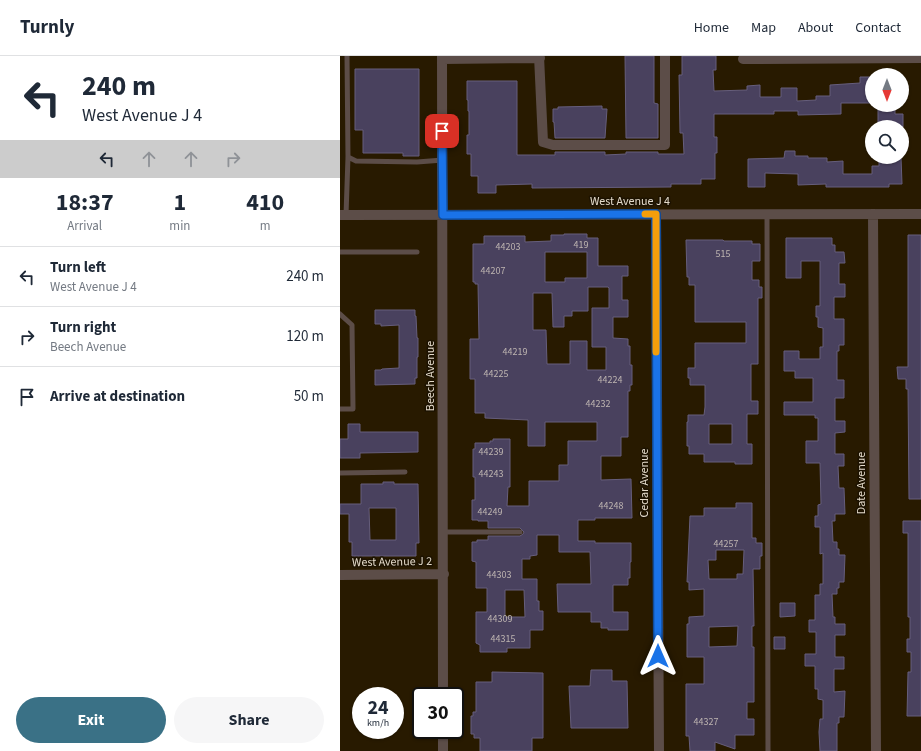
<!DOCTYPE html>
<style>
:root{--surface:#fff;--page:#f6f6f7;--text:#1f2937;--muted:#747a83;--line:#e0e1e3;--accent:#3a7186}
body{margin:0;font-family:"Source Sans 3",sans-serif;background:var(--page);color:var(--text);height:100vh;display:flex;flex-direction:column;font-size:15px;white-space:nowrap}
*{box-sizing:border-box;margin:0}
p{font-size:13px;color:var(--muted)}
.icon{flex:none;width:22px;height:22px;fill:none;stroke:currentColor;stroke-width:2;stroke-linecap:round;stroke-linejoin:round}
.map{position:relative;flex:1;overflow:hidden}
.side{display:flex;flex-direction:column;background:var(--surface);width:340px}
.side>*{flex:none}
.guide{background:#fff;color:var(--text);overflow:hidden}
.needle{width:26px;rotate:180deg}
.fabs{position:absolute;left:525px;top:12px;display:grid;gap:8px}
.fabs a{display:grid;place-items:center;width:44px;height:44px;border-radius:50%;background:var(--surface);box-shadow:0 1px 3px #0004;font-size:20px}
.speed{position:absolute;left:12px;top:631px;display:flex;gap:8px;font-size:20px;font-weight:700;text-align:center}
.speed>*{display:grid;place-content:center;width:52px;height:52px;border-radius:50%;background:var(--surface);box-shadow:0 1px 3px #0004;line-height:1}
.speed small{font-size:10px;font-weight:400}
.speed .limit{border:2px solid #111;border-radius:6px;background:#fff;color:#111}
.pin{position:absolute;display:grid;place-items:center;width:34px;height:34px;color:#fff;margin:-17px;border-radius:8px;box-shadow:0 2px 6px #0006}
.me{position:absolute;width:44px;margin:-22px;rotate:0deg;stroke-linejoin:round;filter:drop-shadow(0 0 3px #0008)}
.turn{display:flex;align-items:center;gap:14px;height:84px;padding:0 16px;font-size:18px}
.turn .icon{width:52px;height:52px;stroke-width:2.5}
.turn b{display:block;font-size:28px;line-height:34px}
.lanes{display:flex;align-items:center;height:38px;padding:0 16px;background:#0003;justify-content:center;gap:20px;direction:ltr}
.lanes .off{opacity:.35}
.eta{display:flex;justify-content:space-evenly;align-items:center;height:68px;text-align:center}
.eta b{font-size:24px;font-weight:700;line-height:28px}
.primary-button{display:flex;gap:8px;margin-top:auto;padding:8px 16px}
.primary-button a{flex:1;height:46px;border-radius:24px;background:var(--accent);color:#fff;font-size:16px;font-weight:700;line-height:46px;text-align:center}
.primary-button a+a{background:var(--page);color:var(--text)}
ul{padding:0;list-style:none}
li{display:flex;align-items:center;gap:12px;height:60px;padding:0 16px;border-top:1px solid var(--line)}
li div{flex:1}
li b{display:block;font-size:15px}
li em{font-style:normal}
header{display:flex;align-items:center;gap:24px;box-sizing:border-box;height:56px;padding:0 20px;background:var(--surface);border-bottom:1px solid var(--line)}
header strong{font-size:19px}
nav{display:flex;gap:22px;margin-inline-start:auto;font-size:14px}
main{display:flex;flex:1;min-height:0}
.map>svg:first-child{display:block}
</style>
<header>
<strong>Turnly</strong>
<nav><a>Home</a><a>Map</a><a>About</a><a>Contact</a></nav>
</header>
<main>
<section class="side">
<div class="guide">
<div class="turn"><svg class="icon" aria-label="left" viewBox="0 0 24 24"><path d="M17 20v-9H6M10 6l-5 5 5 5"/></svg><div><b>240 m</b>West Avenue J 4</div></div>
<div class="lanes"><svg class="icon" aria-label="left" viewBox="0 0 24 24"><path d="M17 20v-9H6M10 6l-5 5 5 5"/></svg><svg class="icon off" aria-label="ahead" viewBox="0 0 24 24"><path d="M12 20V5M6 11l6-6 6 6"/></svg><svg class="icon off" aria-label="ahead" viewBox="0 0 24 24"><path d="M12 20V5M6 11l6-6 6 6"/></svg><svg class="icon off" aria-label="right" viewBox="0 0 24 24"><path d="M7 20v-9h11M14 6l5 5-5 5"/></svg></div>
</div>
<div class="eta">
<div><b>18:37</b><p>Arrival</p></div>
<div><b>1</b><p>min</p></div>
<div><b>410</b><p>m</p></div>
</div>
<ul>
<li><svg class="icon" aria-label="left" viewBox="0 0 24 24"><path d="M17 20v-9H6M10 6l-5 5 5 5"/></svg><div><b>Turn left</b><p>West Avenue J 4</p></div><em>240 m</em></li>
<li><svg class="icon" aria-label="right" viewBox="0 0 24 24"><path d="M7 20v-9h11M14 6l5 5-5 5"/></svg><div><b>Turn right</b><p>Beech Avenue</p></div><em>120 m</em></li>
<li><svg class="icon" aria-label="arrive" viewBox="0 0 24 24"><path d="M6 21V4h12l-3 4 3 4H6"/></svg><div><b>Arrive at destination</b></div><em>50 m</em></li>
</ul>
<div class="primary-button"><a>Exit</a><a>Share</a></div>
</section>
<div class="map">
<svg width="581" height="695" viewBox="0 0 581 695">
<rect width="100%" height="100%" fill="#281a00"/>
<path fill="#49415e" stroke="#665e7c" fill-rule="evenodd" d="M285,0h29v47l4,1v34h-32z
M342,0h34v14h-3l1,21 33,-1v-4l13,-1v12h21v-9h16v13l19,-1v-4h14v-11l30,-2v-6h12v26h-31v11l-43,1v-4h-24v3h-60v23h3v16h-2v26h-14v5h-30v3l-139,1v-4l-36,1v8h-18v-17h-7v-22h-4v-19h2v-24h-1v-11h-1v-19h50v74h38v-3h50v3l21,-1v-2h32v2h26l-1,-21h-3l-1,-58h3z
M15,13h64v87h-16v-3h-40v-23h-8z
M262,50v3h5l-2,29h-50l-1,-16h-1v-13h5v-2z
M538,51h17v7h8v13h-25z
M445,95h10v5h13v2h19v4l16,-1v13h29v-8h7v-9h22l1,27h-13v3h-63v-3l-28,1v-11l-33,-1v14h-17v-28l36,-1z
M224,178h23v4h11v28h30v10h-6v24h6v17h-15v21l15,1v7h2v19h2v20h-2v6h-2v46h-7v19h-20v24l30,-1 1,39h-37v2h-17v21h17v2h36v19h-1v16h-2v7h-15v27h15v18h-20v-2h-7v-6h-10v-10h-33l-1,-28h34l-1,-32h-31v-17h-22v20l-7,1v3h-8v20h15v22h2v10h4v19h-13v18h-23v4h-27v-7l-4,-2v-31h11v-24h-11v-26l-4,-1v-19h5v-2h11v-4h32l3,-2 1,-2 -4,-4h-32v-7h-10v-1h-6v-20h3v-23h-2v-28h2v-6h15v-2h3v-2h17v48h-2l-1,19h22v-25h30v-16h9v-24h29v-19h-52v24h-17v-26l-43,-2v-5h-10v-34h-5v-40h9l-1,-55h-3v-2h-2v-38h11v-8h41v6l26,-1v-6h13zM205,196h42v26h-22v4h-20zM248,231h20l1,1v20h-17v39h14v23h-19v-29h-17v23h-23l-1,-34h-13v-37h19l1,34h11v-11h8v-5h16zM165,534h19l1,27h-20z
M568,179h13v264h-12l-1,-110h-2v-10h-8l-1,-12h11z
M446,182h46v7h3v7h9l1,11h-6v21h6v13h-11v22h10v26h-5v6h-2v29h7v18h-9v23h10v11l-10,1v21h9v12h-6l1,22h5l1,26h-10v7h-3l1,21h4v7h2v6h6l-1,27h-5v6h-2v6h-5l1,23h2v7h10v11h-10v22h9v12h-10v23l11,-1 -1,26h-5v6h-2v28h-17l-1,-19 1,-13h3v-19l-5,-1v-10h-3v-23h-10v-12h11v-22h-7v-12h6v-25h5v-11h3v-31l-3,1v-27h-5v-11h3v-11l3,-1 -1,-41h-14v-22h12v-23h-3v-3h-31v-13h29v-24h-18v-7h-11v-20h15v8h21v-12h3v-19l-5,-1v-10h-2v-11h4v-45h-19v17h-15z
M346,184h37l1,1h28v3h8v17h-8v19h7v7h3v11h-4v66h-7v37h7v13h-11v30h5v20h-17v-2h-31v-8h-15v-8h-2v-24h1v-7h16l1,-8v-22h-15v-7h-2v-10h7v-25h51v-21h-51v-37h-6v-8h-2zM369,368h23v20h-23z
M35,254h40v6h1l1,22h1v19h-1v21h-2v6l-40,1v-15h6l1,-1 17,-1v-43l-18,1v-2h-6z
M8,368h12v8h58v20l-58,1v5h-20v-19h8z
M43,426h11v2h24l1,59h-3v13h-64v-14h-3v-28h-9v-10h21v-20h22zM29,452h27v32h-26z
M396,447h16v35h4v5h6v13h-2v13h-7l1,57h-2v21h2v55h-7v17h7v16h-19v14l-20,-7v9h-25l-1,-15h-3v-52h18v-27h-17v-33h2v-7l15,-1v-27l-15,1v-8h-2l3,-66h14v-8h32zM376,494h28l-1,24h-6v5h-28l-1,-19h8zM398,570l-1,20 -28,1v-20z
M563,465h18v195h-14l1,-44h3v-20h-4v-13h3v-22h-2v-84h-5z
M440,547h15v13l-15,1z
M434,581h11v12h-11z
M251,614h21v11h15l1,47h-57l-2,-42h21z
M152,616l51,1v65h-11v13h-52v-13h-6v-4h-3v-18h2v-4h3v-30h16z"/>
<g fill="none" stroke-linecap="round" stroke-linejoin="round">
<path stroke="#5c4d48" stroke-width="5" d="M8,101l8,4 61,1 26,-2
M427,158l1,537
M6,159l2,-58 -1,-101
M0,196h77
M0,258l12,11 1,84h-13
M0,417l65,-1
M104,476h76"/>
<path stroke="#5c4d48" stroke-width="10" d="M102,0l1,640
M199,0l4,86 10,3h112v-89
M102,3l98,-1
M403,3l178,-1
M316,158l3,537
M533,158l3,537
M0,159l581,-1
M0,519l104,-1
M103,695v-21"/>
</g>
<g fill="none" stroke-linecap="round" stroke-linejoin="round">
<defs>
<path id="route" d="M102,75l1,84 213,-1 2,442"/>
</defs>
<use href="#route" stroke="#114b97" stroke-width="10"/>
<use href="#route" stroke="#1a73e8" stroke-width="7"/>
<path stroke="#f59e0b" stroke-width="7" d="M305,158h11v138"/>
</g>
<g text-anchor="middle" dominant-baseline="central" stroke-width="3" stroke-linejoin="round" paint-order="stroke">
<g font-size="10" fill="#bdb4b0">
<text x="241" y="189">419</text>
<text x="168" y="191">44203</text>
<text x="383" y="198">515</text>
<text x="153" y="215">44207</text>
<text x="175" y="296">44219</text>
<text x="156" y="318">44225</text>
<text x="270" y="324">44224</text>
<text x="258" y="348">44232</text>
<text x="151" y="396">44239</text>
<text x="151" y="418">44243</text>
<text x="271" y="450">44248</text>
<text x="150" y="456">44249</text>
<text x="386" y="488">44257</text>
<text x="159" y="519">44303</text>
<text x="160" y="563">44309</text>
<text x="163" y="583">44315</text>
<text x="366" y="666">44327</text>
</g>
<g font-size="12" fill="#e4dbcb" stroke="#1c1200">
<text x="290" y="145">West Avenue J 4</text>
<text transform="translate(90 320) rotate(-90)">Beech Avenue</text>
<text transform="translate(304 427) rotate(-90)">Cedar Avenue</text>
<text transform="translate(521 427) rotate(-90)">Date Avenue</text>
<text transform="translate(52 506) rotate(-1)">West Avenue J 2</text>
</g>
</g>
</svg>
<div class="fabs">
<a><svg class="needle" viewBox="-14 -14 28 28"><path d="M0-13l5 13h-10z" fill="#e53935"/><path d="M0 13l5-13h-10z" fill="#747a83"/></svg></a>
<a><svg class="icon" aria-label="search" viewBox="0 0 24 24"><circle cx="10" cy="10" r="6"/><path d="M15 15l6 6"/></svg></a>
</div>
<div class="speed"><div>24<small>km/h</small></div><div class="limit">30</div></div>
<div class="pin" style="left:102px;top:75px;background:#d93025"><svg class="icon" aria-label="arrive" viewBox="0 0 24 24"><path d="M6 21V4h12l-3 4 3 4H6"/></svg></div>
<svg class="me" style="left:318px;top:600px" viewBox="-20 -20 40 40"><path d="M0-17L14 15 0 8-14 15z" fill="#1a73e8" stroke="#fff" stroke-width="4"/></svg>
</div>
</main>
